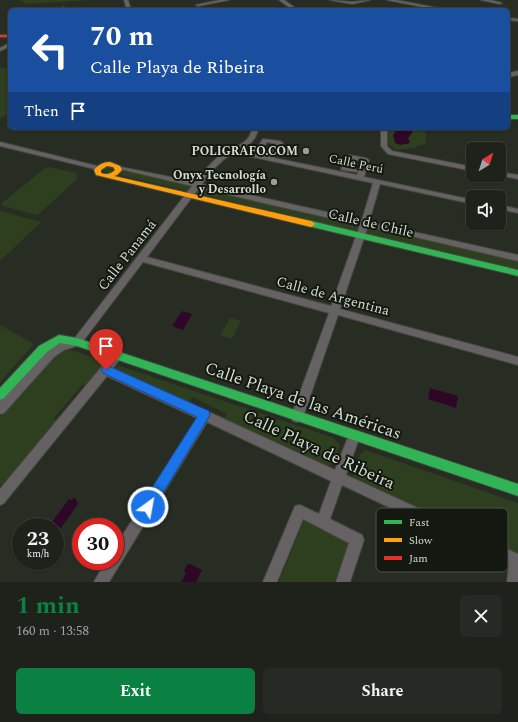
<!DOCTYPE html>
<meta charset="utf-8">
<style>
:root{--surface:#1e221b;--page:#262a24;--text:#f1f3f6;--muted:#a1a4a3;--line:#3c3f3a;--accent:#0b8043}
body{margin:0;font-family:Spectral,serif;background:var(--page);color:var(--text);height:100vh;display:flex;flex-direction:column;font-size:15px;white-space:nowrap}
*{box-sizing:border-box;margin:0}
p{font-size:13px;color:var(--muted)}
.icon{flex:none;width:22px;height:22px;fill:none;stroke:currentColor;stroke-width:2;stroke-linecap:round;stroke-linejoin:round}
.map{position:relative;height:582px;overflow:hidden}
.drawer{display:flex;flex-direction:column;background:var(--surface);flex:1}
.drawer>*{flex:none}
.banner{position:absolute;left:8px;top:8px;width:502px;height:122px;border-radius:6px;box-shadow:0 1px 3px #0004,0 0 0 1px var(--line);background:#1a4fa0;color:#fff;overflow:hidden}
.needle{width:26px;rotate:38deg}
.controls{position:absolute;left:466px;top:142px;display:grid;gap:8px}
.controls a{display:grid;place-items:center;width:40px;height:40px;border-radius:6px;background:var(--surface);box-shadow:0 1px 3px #0004,0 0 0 1px var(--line);font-size:20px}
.speed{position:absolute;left:12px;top:518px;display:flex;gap:8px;font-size:20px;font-weight:700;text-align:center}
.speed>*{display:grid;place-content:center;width:52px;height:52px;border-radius:50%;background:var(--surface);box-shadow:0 1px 3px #0004,0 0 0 1px var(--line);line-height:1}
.speed small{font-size:10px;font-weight:400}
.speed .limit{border:6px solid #d22;background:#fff;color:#111}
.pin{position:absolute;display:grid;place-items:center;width:34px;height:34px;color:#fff;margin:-41px -17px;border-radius:50% 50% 50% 0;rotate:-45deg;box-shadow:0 0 4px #0007}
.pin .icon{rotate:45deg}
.me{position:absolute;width:44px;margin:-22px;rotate:32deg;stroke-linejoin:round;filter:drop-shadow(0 0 3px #0008)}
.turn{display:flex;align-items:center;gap:14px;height:84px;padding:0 16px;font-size:18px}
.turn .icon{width:52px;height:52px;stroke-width:2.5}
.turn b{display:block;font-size:28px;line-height:34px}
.then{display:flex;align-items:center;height:38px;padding:0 16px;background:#0003;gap:8px;font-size:15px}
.round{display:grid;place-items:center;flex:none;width:42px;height:42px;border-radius:6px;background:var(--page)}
.headline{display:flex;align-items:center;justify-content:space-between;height:68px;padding:0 16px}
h1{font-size:24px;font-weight:700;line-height:30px;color:var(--accent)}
.primary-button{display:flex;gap:8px;margin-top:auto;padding:8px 16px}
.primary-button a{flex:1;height:46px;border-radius:6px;background:var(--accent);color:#fff;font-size:16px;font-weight:700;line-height:46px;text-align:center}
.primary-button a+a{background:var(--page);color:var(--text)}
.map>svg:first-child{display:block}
</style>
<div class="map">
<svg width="518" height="582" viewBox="0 0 518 582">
<rect width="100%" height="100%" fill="#282d24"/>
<path fill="#2d3f1e" d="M20,0h70l-63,4z
M0,67l10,2v43l-10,7z
M389,128h31l6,5v10l-12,5 -18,2 -9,-7z
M107,166l411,94v10l-415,-99v-2z
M49,167l27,6 1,6 -38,35 -3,1 -33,-9 -2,-2 44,-36z
M0,211l41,11 -41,39z
M230,318l11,3 -9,18 -12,-4z
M0,325l34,19 -34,38z
M66,350h5l34,12v2l-18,23 -5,-2 -28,33 5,4 -54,65 -5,-3v-68l52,-58 6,-5z
M117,365l217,73 6,7 -6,19 -7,2 -103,-47 3,-5 -35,-17 -3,5 -73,-34z
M365,450l153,53v51l-164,-75c-3,-9 4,-24 11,-29z
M304,520l45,23 -13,39h-57z"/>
<path fill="#2e0728" d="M405,128l8,4 -5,6 2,5 -10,2 -5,-2 -2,-8 4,-6z
M182,311l10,3 -9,16 -11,-4z
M430,388l28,8 -2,12 -28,-9z
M74,498l2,1 2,5 -17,24 -10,-5 18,-24 2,1z
M190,564l12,6 -6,12h-15l5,-8 -2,-3 3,-6z"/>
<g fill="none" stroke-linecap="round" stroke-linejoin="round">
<defs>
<path id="street" d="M124,0h4l3,10h-4z
M220,0h9l-31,6 -2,-1z
M279,0h5l14,10h-5z
M330,0l22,2 18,-2 -18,4z
M387,0h9l52,10h-9z
M481,0h9l12,3 -2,1z
M63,7h1l2,3h-4l-1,-2z
M508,18l10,1v2l-10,-1z
M10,43v3l-10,5v-3z
M518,71v4l-10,2v-4z
M252,128h6c-1,12 -9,17 -19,22l29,6 -13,-5 8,-12 17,2 3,2 -9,15 83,17 5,-14 -11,-2 -3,9 9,2v2l-15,-2 -1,-1 5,-12 3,-2 17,3 3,2 -5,17 109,23v4l-93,-20 -11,38 149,33v6l-150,-35 -28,83 178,48v8l-180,-50 -35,102 -2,4 -4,1 -4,-1 -2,-4 38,-104 -186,-51 -63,83 -16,5 -10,7 -50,56 -4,1v-13l46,-50 11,-7 17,-5 118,-153 -76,-18v-2l79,16c7,-9 14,-17 23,-25 12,-10 32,-11 34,-29zM267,142l9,2 -6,9 -8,-3zM234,153l139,30 -11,37 -160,-36c9,-12 18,-24 32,-31zM199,188l161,37 -29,81 -184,-49z
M381,128h6v18l5,5 81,16v4l-85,-17 -7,-8z
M0,142l101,25 1,1 -3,2 -99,-24z
M499,172l19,3v4l-21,-4h2z
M499,205l19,4v4l-19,-4z
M118,351l4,1 1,3 -10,13 222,102 15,-38 4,-1 4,1 2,4 -14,39 172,79v28h-11l2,-18 -167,-79 -12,34 32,16 2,5 -14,42h-14l13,-39 -46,-24 -26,63h-14l32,-76 5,-1 19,9 12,-33 -124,-59 -98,160h-15l12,-21h9v-14l82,-129 -90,-42 -103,127 -4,2v-16l114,-137z"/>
<path id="fast" d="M508,115h10v4h-10z
M311,221l207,49v6l-210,-50 -1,-2z
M59,335l18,3 441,146v12l-441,-150 -17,-3 -13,9 -43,46 -4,2v-12l39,-42z"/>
<path id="slow" d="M110,162l10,4 2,4 -5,5 -3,1 197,45 4,3 -4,3 -215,-52 -2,-5c4,-5 9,-8 16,-8zM107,166l6,1 2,3c-4,4 -8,5 -14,3v-3z"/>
<path id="jam" d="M0,35h10v2h-10z"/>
</defs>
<use href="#street" stroke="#444841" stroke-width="2"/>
<use href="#fast" stroke="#444841" stroke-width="2"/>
<use href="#slow" stroke="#444841" stroke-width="2"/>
<use href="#jam" stroke="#444841" stroke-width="2"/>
<use href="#street" fill="#666163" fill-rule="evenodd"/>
<use href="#fast" fill="#30b455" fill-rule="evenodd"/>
<use href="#slow" fill="#ff9f0a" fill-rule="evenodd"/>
<use href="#jam" fill="#e5322d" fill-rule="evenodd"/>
</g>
<path fill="#1a73e8" stroke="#114b97" d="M106,365l103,46 1,4 -58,96 -4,2 -5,-2 -2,-4 2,-5 54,-85 -94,-44 -2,-3 2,-3z"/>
<g fill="#999f94" stroke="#131810" stroke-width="1.5">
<circle cx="306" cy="151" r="4"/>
<circle cx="274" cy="182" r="4"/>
</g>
<g text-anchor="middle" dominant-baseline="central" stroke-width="4" stroke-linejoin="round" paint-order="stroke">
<g font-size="12" font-weight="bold" fill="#d6ddd1" stroke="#131810" text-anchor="end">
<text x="298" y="151">POLIGRAFO.COM</text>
<text x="266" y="175">Onyx Tecnología<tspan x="266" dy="14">y Desarrollo</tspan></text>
</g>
<g font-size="12" fill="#d6ddd1" stroke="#131810">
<text transform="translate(356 164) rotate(12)">Calle Perú</text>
</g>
<g font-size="14" fill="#d6ddd1" stroke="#131810">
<text transform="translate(371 223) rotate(13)">Calle de Chile</text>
<text transform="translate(127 255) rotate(-52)">Calle Panamá</text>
<text transform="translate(333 296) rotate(15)">Calle de Argentina</text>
</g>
<g font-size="17" fill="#d6ddd1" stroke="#131810">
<text transform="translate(303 401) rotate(19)">Calle Playa de las Américas</text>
<text transform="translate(319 450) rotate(25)">Calle Playa de Ribeira</text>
</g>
</g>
<rect x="376" y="508" width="132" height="64" rx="6" fill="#131810" stroke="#4e534a" stroke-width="1"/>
<rect x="384" y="520" width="18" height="4" fill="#30b455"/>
<rect x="384" y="538" width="18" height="4" fill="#ff9f0a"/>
<rect x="384" y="556" width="18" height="4" fill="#e5322d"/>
<g font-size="11" fill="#d6ddd1">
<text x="409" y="526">Fast</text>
<text x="409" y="544">Slow</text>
<text x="409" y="562">Jam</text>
</g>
</svg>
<div class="controls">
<a><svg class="needle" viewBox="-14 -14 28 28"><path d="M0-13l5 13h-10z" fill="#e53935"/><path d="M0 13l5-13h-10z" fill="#a1a4a3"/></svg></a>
<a><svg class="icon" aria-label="sound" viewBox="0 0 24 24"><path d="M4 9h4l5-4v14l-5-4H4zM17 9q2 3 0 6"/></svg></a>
</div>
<div class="speed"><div>23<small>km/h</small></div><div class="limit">30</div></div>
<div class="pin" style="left:106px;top:370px;background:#d93025"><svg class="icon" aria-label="arrive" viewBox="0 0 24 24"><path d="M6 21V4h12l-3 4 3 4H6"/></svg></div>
<svg class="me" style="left:148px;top:507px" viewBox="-20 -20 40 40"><circle r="17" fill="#1a73e8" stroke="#fff" stroke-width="3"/><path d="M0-11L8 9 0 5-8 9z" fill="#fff"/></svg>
<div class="banner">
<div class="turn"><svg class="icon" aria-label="left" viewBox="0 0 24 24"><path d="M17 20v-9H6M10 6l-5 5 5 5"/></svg><div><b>70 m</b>Calle Playa de Ribeira</div></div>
<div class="then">Then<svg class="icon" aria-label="arrive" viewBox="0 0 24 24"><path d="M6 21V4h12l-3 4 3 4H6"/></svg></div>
</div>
</div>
<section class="drawer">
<div class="headline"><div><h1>1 min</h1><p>160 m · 13:58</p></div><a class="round"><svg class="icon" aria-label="close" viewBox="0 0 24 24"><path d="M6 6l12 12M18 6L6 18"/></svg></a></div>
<div class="primary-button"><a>Exit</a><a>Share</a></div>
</section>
